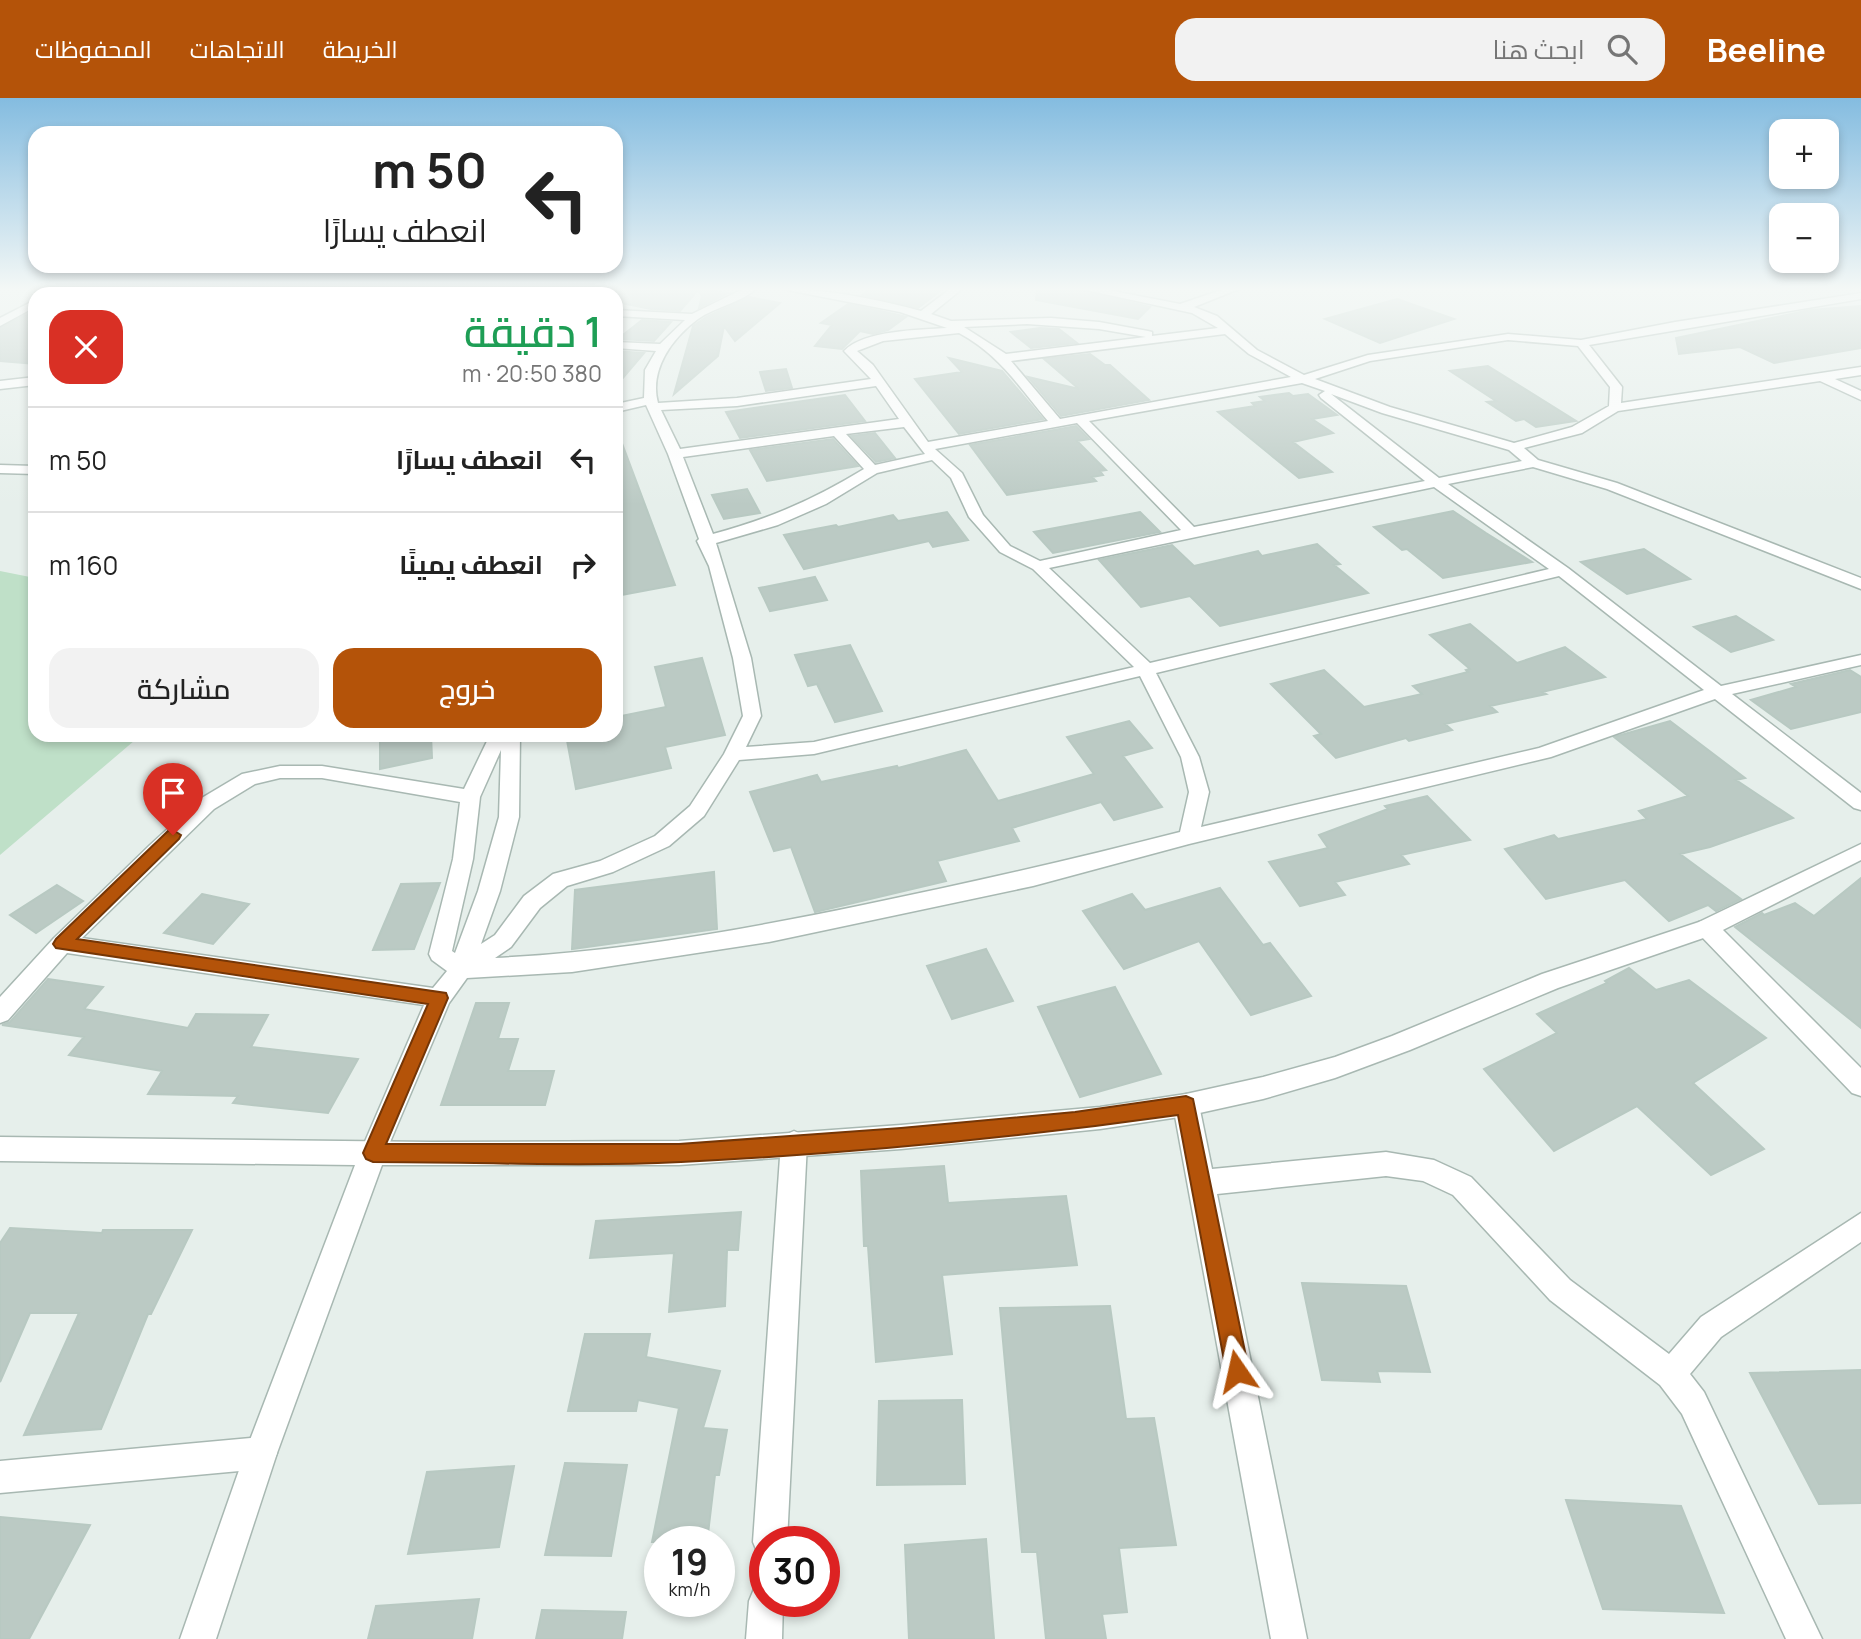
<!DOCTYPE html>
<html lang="ar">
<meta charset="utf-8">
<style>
:root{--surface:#fff;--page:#f2f2f2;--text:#222;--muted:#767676;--line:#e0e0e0;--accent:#b45309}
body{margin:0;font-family:Manrope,Cairo,sans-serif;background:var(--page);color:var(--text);direction:rtl;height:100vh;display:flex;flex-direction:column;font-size:26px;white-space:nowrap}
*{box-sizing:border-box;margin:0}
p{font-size:23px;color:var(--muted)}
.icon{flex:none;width:38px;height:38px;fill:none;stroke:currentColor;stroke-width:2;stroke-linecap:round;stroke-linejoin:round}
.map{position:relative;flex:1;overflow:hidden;direction:ltr}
.side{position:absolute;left:28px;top:189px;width:595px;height:455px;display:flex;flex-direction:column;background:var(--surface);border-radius:21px;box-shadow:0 4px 10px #0003;direction:rtl}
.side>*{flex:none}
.hud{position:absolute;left:28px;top:28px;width:595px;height:147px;border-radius:21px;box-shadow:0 4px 10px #0003;direction:rtl;background:#fff;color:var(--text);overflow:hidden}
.controls{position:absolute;left:1769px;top:21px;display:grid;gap:14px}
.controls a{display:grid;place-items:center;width:70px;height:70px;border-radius:14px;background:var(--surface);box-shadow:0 4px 10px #0003;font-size:35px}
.speed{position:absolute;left:644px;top:1428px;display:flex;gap:14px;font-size:35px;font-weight:700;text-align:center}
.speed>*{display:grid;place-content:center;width:91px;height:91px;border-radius:50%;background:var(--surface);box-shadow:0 4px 10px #0003;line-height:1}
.speed small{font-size:18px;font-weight:400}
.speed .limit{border:10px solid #d22;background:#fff;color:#111}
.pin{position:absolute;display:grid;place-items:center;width:60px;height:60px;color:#fff;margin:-72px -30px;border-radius:50% 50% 50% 0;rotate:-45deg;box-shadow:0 0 7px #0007}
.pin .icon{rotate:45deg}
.me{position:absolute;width:77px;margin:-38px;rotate:349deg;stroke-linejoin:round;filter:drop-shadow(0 0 5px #0008)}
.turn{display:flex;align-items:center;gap:24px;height:147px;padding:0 21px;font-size:32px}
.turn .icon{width:91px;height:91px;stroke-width:2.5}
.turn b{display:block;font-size:49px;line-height:60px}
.round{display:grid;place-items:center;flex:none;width:74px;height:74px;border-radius:21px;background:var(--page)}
.head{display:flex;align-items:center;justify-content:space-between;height:119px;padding:0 21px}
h1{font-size:42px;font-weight:600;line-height:52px;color:#1e9e55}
.action{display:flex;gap:14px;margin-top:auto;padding:14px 21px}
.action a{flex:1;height:80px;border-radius:21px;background:var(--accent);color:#fff;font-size:28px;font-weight:600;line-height:80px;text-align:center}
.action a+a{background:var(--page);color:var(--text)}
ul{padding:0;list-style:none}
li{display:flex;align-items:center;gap:21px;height:105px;padding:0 21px;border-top:2px solid var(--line)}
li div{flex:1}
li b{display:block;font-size:26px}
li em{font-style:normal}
header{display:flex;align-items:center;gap:42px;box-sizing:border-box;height:98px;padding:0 35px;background:var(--accent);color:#fff}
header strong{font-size:33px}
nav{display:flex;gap:38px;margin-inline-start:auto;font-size:24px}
.search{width:490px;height:63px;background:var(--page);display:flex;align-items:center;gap:18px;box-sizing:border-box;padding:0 24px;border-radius:21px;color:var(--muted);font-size:26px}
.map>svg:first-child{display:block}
</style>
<header>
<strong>Beeline</strong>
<div class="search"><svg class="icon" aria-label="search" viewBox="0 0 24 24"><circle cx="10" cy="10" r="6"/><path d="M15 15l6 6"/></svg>ابحث هنا</div>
<nav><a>الخريطة</a><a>الاتجاهات</a><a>المحفوظات</a></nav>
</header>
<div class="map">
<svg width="1861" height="1541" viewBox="0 0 1861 1541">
<rect width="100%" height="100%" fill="#e6efeb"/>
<path fill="#bfe0c8" d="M0,473l35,7v157h106l-141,120z"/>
<path fill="#bbcac4" stroke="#b8c9c2" stroke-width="2" d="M604,191h101l23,4 -29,15 3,-12 -4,-6 -18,21 -29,-2 -35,-7v-8h-12z
M870,191h73l-25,19 -56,-13z
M1037,191h41l72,18 -12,12 -102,-19z
M749,199l31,6 -45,38 -11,-15 -6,30 -44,38 19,-68 13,-9z
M1397,201l57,20 -74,24 -55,-24z
M848,206l51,11 7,2 -18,13 -15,4 -13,-3 -18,18 -27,-3 17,-21 -11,-2z
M1861,208v42l-87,15 -34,-16 -61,7 -3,-16 134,-28z
M27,216l8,1v49l-35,-3v-33z
M642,222l29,2 -17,19 -36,-2z
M1040,230l19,1 18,14 -46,5 -20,-16z
M616,253l28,2 -28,33z
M1090,256l15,11h5l39,35 -88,16 -33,-39 51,12 -35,-30z
M949,260l53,13 41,48 -84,15 -44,-55 47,-7z
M1488,268l88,55 -40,6 -12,-8 -8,2 -29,-19 9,-1 -46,-30z
M786,271l6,19 -26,3 -6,-19z
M1289,295l4,3 15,-2 29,21 -25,4 21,14 -40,9 39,30 -33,6 -81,-66 37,-6 -3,-3 13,-2 -5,-4z
M845,297l20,26 -125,17 -14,-26z
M1076,328l13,13 -12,2 29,29 -6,1 3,4 -11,2 4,4 -89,14 -37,-50z
M875,335l20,25 -19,4 -25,-26z
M620,340l55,147 -59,11v-157z
M833,341l25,27 -91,15 -17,-31z
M747,391l13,24 -36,6 -12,-24z
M1453,413l33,22 46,29 -89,16 -36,-29 -5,1 -28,-23z
M947,414l21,28 -35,7 -4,-6 -125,28 -20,-34 52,-10 2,2 55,-12 5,6z
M1140,414l20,20 -107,21 -19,-21z
M1317,446l23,20 -6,1 34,28 -148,33 -30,-30 -49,11 -42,-47 73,-15 22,21 64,-15 4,5z
M1644,451l46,30 -63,15 -46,-32z
M815,479l12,23 -57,11 -11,-23z
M1736,518l37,24 -42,12 -37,-25z
M1470,526l47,39 48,-16 40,30 -63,15 4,2 -56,12 7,6 -52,12 7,6 -43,11 -3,-3 -70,20 -22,-22 7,-2 -50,-50 53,-14 40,37 58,-13 -9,-8 55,-14 -2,-2 4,-1 -40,-34z
M850,547l32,66 -47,11 -18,-38 -9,2 -13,-31z
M702,560l23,77 -60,12 6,21 -95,21 -10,-54h50v-18l50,-10 -11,-40z
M1850,572l11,7v35l-70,17 -40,-29 45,-13 -5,-3z
M1129,623l23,27 -29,8 39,51 -48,13 -13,-18 -89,26 7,13 -82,20 9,20 -131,31 -24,-65 -17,4 -24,-59 67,-17 4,7 76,-16 1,2 68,-18 32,51 96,-27 -27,-37z
M1670,623l75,57 -9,2 57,38 -83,29 -30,7 61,45 -25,12 -8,-6 -39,16 -44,-41 -79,19 -41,-50 49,-14 4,4 89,-20 -8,-8 49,-15 -74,-59z
M404,637h27l1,23 -52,11v-29z
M1427,698l43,44 -69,15 8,9 -74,18 10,13 -45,11 -31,-44 59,-14 -9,-13 69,-26 -3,-3z
M714,774l3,57 -145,20 3,-59z
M1861,780v150l-126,-101 27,-14 2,2 31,-12 19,13z
M440,785l-26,66 -41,1 28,-66z
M57,787l26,16 -47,32 -26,-18z
M1220,790l43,57 7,-2 41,53 -60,19 -52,-74 -75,28 -41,-58 49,-17 13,16z
M202,796l47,10 -36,40 -49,-11z
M986,851l27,52 -61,18 -25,-53z
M1629,870l27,22 33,-10 77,58 -73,45 71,66 -53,26 -74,-69 -83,45 -70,-82 73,-36 -20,-19 70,-31 -2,-2z
M48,881l55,8 -19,22 104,19 8,-14 72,1 -17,32 107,12 -30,54 -95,-10 5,-7 -90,-2 14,-23 -93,-16 15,-18 -82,-12 8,-3z
M1115,889l46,87 -81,23 -42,-90z
M476,905h33l-11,36h20l-10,32h46l-9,34h-104z
M944,1068l4,37 118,-7 11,69 -135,10 10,79 -76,8 -8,-116h-4l-3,-75z
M741,1114l-3,38h-11l-2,56 -56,6 5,-59 -84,5 6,-37z
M10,1130l92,5 1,-3h89l-41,84h-3l-47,115 -77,6 55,-122h-49l-30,69v-139z
M1302,1185l104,3 24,86 -53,-1 3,11 -58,-2z
M1110,1208l16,113 28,-1 22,127 -57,3 8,64 -25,2 4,25h-60l-9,-87h-15l-22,-244z
M585,1236h65l-4,23 74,14 -17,57 24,2 -8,45h-4l-8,67h-55l27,-134 -41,-8 -2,11h-68z
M1861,1272v133l-42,1 -69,-131z
M962,1302l3,84 -88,1 2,-84z
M565,1365l62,2 -16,91 -66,-1z
M514,1368l-15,81 -91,7 19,-82z
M1566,1402l115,6 43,107 -121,-4z
M0,1419l90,8 -61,114h-29z
M986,1441l8,100h-85l-4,-94z
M479,1501l-7,40h-104l8,-33z
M542,1512l84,2 -4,27h-86z"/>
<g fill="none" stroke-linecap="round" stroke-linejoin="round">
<defs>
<path id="minor" d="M51,191h12l-6,5h-12z
M176,191h12l-6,5h-12z
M254,191h10l1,5h-10z
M418,191h21v1l-11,4h-27z
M743,191h13c-16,14 -41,18 -58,30 -26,19 -49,51 -40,84l79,-5 134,-19 -27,-28c20,-21 75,-21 103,-23l-47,-16 -118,-23c46,0 94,10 139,22l29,-22h12l-31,25 20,7 100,-3 48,4 49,9 4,1v4l66,-8 -26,-15 -111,-24h22l77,15 44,-15h15l-45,18 23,9 40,34 47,25 64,-20 140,-21 73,6 94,-18 186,-29v6l-272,46 33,42 -1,16 240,-36v8l-26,4 26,12v9l-41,-19 -202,30 -36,22 -58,15 14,12 79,23 244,95v11l-254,-100 -74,-22 -85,17 120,84 153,118 140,-31v10l-129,29 129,99v17l-7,-2 -139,-109 -164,58 -362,87 -156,42 -264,56 -197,30 -105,6 -18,25 -67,158 -9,4 -9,-4 -4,-8 64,-148 -357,-52 -59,67 -8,3v-26l54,-59 96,-93 50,-46 42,-25 38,-8h42l142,23 26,-54h30l-1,82 -19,74 -19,53 14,-9 29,-39 29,-22 47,-13 55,-25 35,-30 34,-52 19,-38 -10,-58 -24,-92 -12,-25 2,-2 -31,-85 -22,-49 -30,7v-8l28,-6 1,-28 11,-19 -40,-3v-6l44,2 25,-24 -69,-4v-6l76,4zM1027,226l72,5 47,8 -140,17 -42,-27zM959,235c41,22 60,54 89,88l-120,21 -55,-77 -16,-14 26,-10zM1225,236l24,20 42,23 -231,42 -49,-58zM1508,242l70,6 32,41 -1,19 -37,21 -58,16 -124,-36 -75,-28 55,-18zM1302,285l23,8 -6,4 2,3 104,83 -231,46 -105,-106zM876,288l23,33 -219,30 -19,-39 76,-4zM1331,296l51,19 127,37 13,11 -83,17zM1077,325l104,107 -141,31 -30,-15 -27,-31 -21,-42 -27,-24zM904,329l21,27 -50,11 -29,-31zM834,338l30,33c-53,32 -93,49 -151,65l-30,-77zM932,362l19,18 18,39 31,35 33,17 101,98 -320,75 -68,5 15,-31 -10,-58 -35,-115 62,-18 48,-21 51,-31zM1434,389l115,82 -399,94 -101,-95zM1559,478l145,114 -165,58 -338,79 8,-35 -10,-35 -43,-84zM1140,578l41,81 8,35 -9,40c-105,27 -210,51 -317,73 -121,25 -244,47 -368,53l16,-11 29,-39 27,-22 46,-14 56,-26 35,-30 35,-56 75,-6zM501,652l-2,67 -21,74 -23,62 -3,-2 21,-92 7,-62zM280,680h42l138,24 -7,57 -24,95 3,6 15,11 -14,17 -351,-50 132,-129 41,-25z
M35,202v7l-35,19v-8z
M35,279v8l-35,4v-8z
M0,367l35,1v8l-35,-1z
M1707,822l8,2 146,146v28l-9,-3 -153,-159 -3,-6 3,-6z
M1186,996l9,3 4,8 13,64 174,-17 48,8 37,17 99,103 99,74 32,-37 160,-104v29l-140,95 -31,37 14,18 118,247h-36l-104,-225 -22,-29 -110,-85 -97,-105 -30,-14 -37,-5 -169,18 90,445h-36l-98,-534 4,-8z
M794,1033l9,4 4,8 -20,399h-22v14l-7,-2 -5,-12 28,-399 4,-8z
M261,1339l11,5 5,11 -5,11 -11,5 -261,24v-32z
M765,1486v17h18l-1,38h-36l3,-38 5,-12z"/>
<path id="tertiary" d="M1861,746v16l-146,74 -157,54 -148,62 -75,28 -72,21 -77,17 -86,13 -199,20 -222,16h-297l-105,288 -61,186h-36l65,-186 110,-288 -355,-4v-24l431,5 248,-1 222,-16 199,-18 86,-13 77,-17 72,-20 57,-21 150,-62 157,-52z"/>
</defs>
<use href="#minor" stroke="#a8b8b2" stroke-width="3"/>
<use href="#tertiary" stroke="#a8b8b2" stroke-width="3"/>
<use href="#minor" fill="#fff" fill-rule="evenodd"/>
<use href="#tertiary" fill="#fff" fill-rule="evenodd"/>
</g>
<linearGradient id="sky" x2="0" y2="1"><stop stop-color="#84bce0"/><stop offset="0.47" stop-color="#f4f8f6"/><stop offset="1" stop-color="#f4f8f6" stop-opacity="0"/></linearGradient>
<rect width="1861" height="407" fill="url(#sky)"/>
<path fill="#b45309" stroke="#753606" stroke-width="2" d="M173,732l8,5 -2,4 -102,100 369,54 2,5 -62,146h293l222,-16 174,-16 111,-16 7,3 56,272 -3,8 -9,3 -8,-3 -3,-8 -48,-256c-164,23 -331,39 -497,47 -102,5 -206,0 -308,0l-7,-3 -3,-6 65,-149 -372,-56 -3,-4 3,-5 112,-108z"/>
</svg>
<div class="controls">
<a>+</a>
<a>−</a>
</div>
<div class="speed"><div>19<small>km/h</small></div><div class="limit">30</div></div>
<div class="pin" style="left:173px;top:737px;background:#d93025"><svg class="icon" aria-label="arrive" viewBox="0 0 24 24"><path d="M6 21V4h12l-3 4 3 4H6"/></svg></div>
<svg class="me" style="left:1237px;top:1273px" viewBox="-20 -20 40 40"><path d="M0-17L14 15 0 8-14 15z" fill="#b45309" stroke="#fff" stroke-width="4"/></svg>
<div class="hud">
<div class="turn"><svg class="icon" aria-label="left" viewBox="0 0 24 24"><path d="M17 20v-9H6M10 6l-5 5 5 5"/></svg><div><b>50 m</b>انعطف يسارًا</div></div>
</div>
<section class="side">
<div class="head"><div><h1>1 دقيقة</h1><p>380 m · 20:50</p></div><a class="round" style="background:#d93025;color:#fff"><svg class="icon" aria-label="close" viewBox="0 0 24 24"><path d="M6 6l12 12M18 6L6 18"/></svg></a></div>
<ul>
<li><svg class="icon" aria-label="left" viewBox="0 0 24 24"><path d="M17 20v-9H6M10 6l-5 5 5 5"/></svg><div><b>انعطف يسارًا</b></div><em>50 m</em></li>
<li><svg class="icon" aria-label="right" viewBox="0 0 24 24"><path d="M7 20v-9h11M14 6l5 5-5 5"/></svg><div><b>انعطف يمينًا</b></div><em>160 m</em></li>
</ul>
<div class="action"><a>خروج</a><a>مشاركة</a></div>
</section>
</div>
